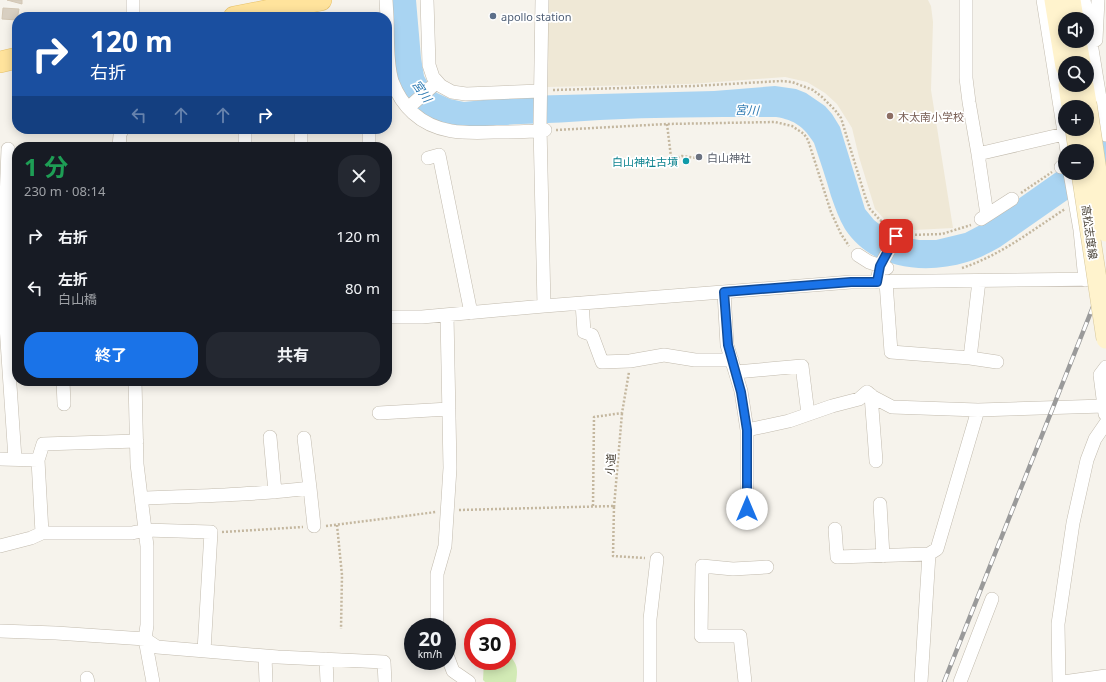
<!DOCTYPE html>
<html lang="ja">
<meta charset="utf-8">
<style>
:root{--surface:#171b24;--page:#242831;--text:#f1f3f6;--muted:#9ea1a6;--accent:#1a73e8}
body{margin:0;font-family:"Noto Sans","Noto Sans JP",sans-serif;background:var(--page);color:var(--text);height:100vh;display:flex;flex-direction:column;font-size:15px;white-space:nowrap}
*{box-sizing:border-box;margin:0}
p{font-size:13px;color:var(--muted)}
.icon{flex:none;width:22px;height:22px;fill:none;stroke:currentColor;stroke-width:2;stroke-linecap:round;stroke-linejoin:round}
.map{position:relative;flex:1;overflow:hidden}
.sheet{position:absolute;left:12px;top:142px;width:380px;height:244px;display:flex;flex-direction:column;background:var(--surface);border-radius:16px;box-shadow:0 2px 10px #0003}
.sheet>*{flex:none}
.hud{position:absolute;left:12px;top:12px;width:380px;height:122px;border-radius:16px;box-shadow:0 2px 10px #0003;background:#1a4fa0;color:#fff;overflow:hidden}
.fabs{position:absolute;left:1058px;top:12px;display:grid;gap:8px}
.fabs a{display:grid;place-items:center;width:36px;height:36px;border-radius:50%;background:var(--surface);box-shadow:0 2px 10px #0003;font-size:20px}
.speed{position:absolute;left:404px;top:618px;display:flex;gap:8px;font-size:20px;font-weight:700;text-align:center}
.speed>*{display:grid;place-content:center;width:52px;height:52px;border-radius:50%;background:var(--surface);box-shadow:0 2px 10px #0003;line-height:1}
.speed small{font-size:10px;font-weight:400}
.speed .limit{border:6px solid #d22;background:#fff;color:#111}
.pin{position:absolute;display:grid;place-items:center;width:34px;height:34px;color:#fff;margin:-17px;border-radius:8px;box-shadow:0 2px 6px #0006}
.me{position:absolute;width:44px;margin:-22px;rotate:0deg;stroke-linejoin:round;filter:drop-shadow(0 0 3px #0008)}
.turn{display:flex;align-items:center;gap:14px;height:84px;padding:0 12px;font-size:18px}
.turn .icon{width:52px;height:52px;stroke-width:2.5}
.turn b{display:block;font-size:28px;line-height:34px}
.lanes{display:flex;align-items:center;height:38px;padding:0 12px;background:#0003;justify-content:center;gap:20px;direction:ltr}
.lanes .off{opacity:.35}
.round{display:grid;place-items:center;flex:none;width:42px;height:42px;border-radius:16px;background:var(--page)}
.head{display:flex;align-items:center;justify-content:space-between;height:68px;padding:0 12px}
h1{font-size:24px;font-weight:700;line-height:30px;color:#1e9e55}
.action{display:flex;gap:8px;margin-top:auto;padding:8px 12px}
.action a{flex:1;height:46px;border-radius:16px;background:var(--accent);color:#fff;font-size:16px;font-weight:700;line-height:46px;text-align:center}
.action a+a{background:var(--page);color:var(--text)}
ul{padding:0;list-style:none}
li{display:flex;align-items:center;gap:12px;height:52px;padding:0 12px}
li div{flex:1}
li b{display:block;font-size:15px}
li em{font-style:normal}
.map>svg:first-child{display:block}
</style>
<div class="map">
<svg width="1106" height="682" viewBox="0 0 1106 682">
<rect width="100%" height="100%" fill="#f6f3ec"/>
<path fill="#efe8d6" d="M548,0h380l3,6 2,16 -2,68 22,138 -38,2 -8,-2 -11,-5 -9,-1 -12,-13 -16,-52 -7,-29 -15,-24 -12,-11 -18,-11 -22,-5 -95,7 -143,3z"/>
<path fill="#d2eab5" d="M507,649c8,17 12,13 9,33h-31l-2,-2 1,-19h23z"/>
<path fill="#a9d4f2" d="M392,0h24l5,58 3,18 4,7 9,10 13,6 14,3 59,-6 191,-5 61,-5 21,3 10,4 19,13 7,8 8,13 25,82 9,11 10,8 23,10 12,2h17l29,-7 19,-10 81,-57 22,7v-22h-3l22,-12v34l-106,74c-11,6 -22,12 -33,15 -43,13 -96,7 -122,-33 -6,-10 -10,-22 -14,-33 -5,-18 -11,-35 -17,-53 -10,-16 -19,-23 -38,-26 -58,0 -117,0 -176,3 -26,2 -52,3 -79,4 -23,1 -46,5 -69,2 -15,-2 -37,-15 -46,-28 -15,-22 -13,-71 -14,-98z"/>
<path fill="#d8cfc1" stroke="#d3c7b4" d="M7,0h15v4z
M3,8l16,1 -2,11 -15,-1z"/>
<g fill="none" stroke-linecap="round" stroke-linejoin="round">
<defs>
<path id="minor" d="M386,0l1,17
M427,0l2,65 4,12 8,9 11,6 14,2 74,-3
M542,0l-2,126 4,180
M966,0v78l3,24 9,52 9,61
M1043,0l24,151
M1084,0l22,135
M133,17v-17
M387,17c1,21 -1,44 5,64 5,13 11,23 21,32 24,22 54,20 84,19 16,0 32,0 48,-2
M1096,40l2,-40
M408,108l29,-26
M245,129v18
M301,129v18
M119,147l1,-12 2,-6
M369,147v-18
M978,154l86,-20 7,-4
M428,158l11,-3 32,158
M1061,167l4,-3
M1070,173l10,57
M0,200h6l2,-51
M981,219l31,-20
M858,255l11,7 18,6
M1085,280l-5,-50 16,-4
M877,282l3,-16 19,-34
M886,282l5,70 79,6 27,4
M724,292l3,53 14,46 6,39 42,-9 43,-15 27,-7 8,-7 6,5 19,10 86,3
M582,303l2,29 8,3 10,27 28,-1 34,-6 31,5h37
M387,317h35l122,-11 307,-24 253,-3
M970,358l9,-77
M736,372l66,-6 6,48
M63,381l1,23
M135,381l2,83 10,82v79l-2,14 8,43
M871,395l5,66
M379,413l70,-4
M1105,414l-5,-39 6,-8
M747,430v79
M270,437l5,55
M304,438l6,50
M137,441l-94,3 -5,16 4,73h90l13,-3 66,2 -7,119
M0,459l38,1
M15,459l-9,-133v-126h11
M142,498c56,-2 112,-3 168,-10l4,38
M880,504l3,52
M835,529l2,28 92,-3
M0,546l31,-8 11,-5
M437,627v-53l8,-28 5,-78 -3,-153
M0,631l56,2 89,6 12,8 121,10 106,5 1,20
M447,655l6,16 16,11
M265,656l1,26
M326,659l1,23
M87,678l1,4
M650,682v-63l7,-60
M745,682l-5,-46h-39l1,-70 31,3 34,-2
M921,682l8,-128 8,-5 41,-139 126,-4
M960,682l32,-83
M1059,682l-1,-58 15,-101 14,-63 8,-21 11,-16
M1063,682l43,-6"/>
<path id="secondary" d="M1054,0l11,67
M1071,0l3,19
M1077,41l4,22
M1068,85l3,22
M1084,85l3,18"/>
<path id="primary" d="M234,17l87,-17
M0,62l17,-4"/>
</defs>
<use href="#minor" stroke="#c2bbae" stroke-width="14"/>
<use href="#secondary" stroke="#d6c79b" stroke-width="20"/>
<use href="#primary" stroke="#e6c16a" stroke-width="22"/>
<path stroke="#c4b79f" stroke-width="2.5" stroke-dasharray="2 2" stroke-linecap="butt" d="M553,90l141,-4 87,-5 11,1 21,8 9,7 13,13 6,8 24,78 5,13 10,11 9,7
M667,124l4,33 5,1 6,-2 15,2
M556,130l111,-6 108,-2 17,4 12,8 4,6 23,72 10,22 8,12
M1021,193l31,-21
M911,235l31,-1 29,-9
M962,268c39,-13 69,-37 103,-59
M593,506l1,-89 28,-4 7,-41
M614,507l8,-94
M459,510l155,-4 -1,50 32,2
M337,525l5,50 -1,54
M326,526l110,-14
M222,532l81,-5"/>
<use href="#minor" stroke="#fff" stroke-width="13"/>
<use href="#secondary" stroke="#fff3cd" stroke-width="19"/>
<use href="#primary" stroke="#ffe39c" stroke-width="21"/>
<defs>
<path id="rail" d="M944,682l162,-408"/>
</defs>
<use href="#rail" stroke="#9a9a9a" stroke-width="4.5"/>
<use href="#rail" stroke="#fff" stroke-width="3" stroke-dasharray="9" stroke-linecap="butt"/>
<defs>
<path id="secondary-bridge" d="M1087,103l19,129
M1075,129l3,22
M1081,173l25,166"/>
</defs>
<use href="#secondary-bridge" stroke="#d6c79b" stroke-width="20" stroke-linecap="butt"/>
<use href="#secondary-bridge" stroke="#fff3cd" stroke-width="19"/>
</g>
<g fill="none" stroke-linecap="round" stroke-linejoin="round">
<defs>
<path id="route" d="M747,509v-79l-6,-38 -13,-47 -4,-53 127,-10h26l3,-16 16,-30"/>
</defs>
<use href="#route" stroke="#114b97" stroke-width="10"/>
<use href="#route" stroke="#1a73e8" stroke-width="7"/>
</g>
<circle fill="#5c6f8a" stroke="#fff" stroke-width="1.5" cx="493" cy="16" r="4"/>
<circle fill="#8d6e63" stroke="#fff" stroke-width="1.5" cx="890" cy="116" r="4"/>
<circle fill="#6b7280" stroke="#fff" stroke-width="1.5" cx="699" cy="157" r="4"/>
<circle fill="#0f9aa8" stroke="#fff" stroke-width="1.5" cx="686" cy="161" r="4"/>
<g text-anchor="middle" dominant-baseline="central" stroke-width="3.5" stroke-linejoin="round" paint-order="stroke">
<g font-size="11" fill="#4e5e75" stroke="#fff" text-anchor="start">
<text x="501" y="16">apollo station</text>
</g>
<g font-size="11" fill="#785e54" stroke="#fff" text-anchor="start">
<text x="898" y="116">木太南小学校</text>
</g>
<g font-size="11" fill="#5b616d" stroke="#fff" text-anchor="start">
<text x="707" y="157">白山神社</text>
</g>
<g font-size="11" fill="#0d838f" stroke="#fff" text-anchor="end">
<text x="678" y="161">白山神社古墳</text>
</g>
<g font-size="11" fill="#4b4439" stroke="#fff">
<text transform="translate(1090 232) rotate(82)">高松志度線</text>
<text transform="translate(610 464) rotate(-85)">小道</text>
</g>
<g font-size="12" font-style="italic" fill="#2e7ab2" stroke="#fff">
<text transform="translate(422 91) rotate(55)">宮川</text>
<text transform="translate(747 110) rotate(2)">宮川</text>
</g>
</g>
</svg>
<div class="fabs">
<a><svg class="icon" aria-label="sound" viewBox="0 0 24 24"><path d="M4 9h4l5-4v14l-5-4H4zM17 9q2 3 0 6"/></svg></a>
<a><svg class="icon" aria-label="search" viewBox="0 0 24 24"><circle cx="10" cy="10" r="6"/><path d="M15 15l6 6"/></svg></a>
<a>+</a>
<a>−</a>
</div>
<div class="speed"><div>20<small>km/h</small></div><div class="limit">30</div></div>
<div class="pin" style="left:896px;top:236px;background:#d93025"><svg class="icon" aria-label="arrive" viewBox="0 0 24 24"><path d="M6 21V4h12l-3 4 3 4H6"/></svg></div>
<svg class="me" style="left:747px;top:509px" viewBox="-20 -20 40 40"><circle r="19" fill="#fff"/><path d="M0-13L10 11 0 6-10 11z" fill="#1a73e8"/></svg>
<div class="hud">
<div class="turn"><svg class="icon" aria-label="right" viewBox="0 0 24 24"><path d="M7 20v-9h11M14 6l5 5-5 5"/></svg><div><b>120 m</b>右折</div></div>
<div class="lanes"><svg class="icon off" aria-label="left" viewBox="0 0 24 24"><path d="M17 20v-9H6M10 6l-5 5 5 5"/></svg><svg class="icon off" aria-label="ahead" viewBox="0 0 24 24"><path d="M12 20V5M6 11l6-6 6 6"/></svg><svg class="icon off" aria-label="ahead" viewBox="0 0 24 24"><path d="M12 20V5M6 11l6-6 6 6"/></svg><svg class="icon" aria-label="right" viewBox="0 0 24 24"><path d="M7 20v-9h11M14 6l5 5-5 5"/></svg></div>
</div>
<section class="sheet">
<div class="head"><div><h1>1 分</h1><p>230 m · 08:14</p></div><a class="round"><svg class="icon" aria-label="close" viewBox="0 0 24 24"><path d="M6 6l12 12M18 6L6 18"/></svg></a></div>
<ul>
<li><svg class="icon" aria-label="right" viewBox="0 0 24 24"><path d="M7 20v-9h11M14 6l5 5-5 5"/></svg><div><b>右折</b></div><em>120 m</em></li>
<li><svg class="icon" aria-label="left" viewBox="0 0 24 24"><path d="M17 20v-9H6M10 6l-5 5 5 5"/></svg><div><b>左折</b><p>白山橋</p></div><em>80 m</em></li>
</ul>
<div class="action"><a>終了</a><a>共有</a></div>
</section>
</div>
